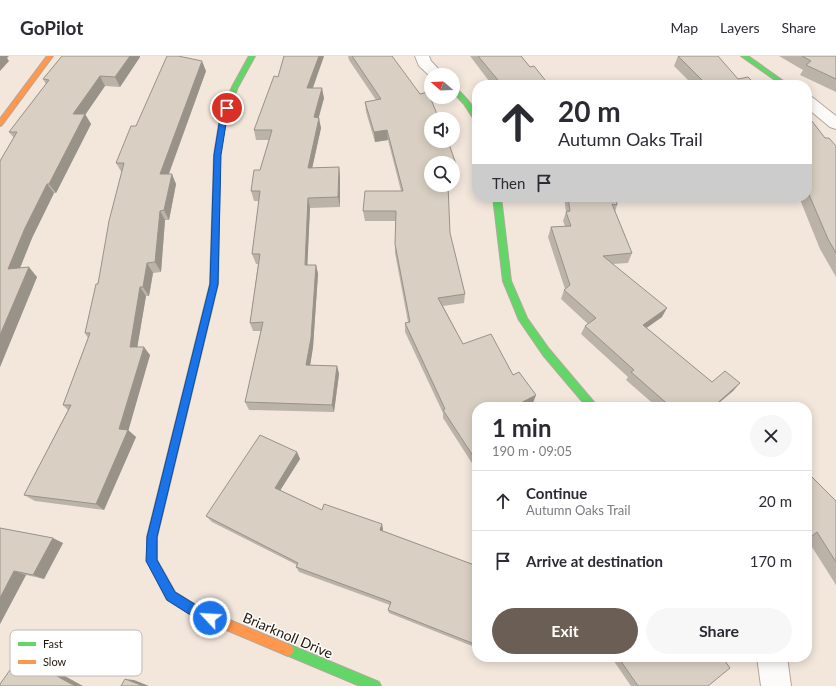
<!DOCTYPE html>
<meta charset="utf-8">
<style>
:root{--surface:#fff;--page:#f7f7f7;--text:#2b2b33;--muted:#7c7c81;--line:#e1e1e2;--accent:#6b5e54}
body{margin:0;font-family:Lato,sans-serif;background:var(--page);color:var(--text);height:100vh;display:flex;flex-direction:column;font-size:15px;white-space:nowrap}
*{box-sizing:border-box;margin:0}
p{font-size:13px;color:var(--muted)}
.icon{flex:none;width:22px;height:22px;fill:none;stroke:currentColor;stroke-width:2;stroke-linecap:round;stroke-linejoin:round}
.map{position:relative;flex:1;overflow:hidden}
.details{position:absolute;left:472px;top:346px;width:340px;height:260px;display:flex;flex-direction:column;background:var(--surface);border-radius:16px;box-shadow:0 2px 10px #0003}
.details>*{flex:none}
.top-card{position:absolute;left:472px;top:24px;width:340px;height:122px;border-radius:16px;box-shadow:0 2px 10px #0003;background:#fff;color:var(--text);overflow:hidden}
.needle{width:26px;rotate:289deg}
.controls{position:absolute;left:424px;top:12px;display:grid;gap:8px}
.controls a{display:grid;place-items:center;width:36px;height:36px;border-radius:50%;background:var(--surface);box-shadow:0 2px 10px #0003;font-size:20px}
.pin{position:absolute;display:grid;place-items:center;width:34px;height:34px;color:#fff;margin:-17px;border:2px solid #fff;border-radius:50%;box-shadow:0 1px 4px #0007}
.me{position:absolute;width:44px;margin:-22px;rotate:295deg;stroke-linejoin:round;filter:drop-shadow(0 0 3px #0008)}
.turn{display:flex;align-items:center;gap:14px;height:84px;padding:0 20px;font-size:18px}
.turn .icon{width:52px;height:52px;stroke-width:2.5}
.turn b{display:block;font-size:28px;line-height:34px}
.then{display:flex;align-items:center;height:38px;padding:0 20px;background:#0003;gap:8px;font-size:15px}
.round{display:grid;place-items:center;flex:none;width:42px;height:42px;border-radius:21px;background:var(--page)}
.headline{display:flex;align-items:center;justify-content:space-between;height:68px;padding:0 20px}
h1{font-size:24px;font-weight:700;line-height:30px}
.button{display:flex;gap:8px;margin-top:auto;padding:8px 20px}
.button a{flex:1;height:46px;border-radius:24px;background:var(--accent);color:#fff;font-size:16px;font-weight:700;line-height:46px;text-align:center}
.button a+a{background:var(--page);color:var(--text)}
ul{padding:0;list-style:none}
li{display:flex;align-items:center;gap:12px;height:60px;padding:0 20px;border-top:1px solid var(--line)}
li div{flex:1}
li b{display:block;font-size:15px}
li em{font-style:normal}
header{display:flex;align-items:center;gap:24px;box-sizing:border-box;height:56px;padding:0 20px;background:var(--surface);border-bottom:1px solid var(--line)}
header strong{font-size:19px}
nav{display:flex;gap:22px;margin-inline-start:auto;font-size:14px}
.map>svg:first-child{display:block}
</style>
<header>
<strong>GoPilot</strong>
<nav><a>Map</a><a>Layers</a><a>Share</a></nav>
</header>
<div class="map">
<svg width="836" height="630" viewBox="0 0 836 630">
<rect width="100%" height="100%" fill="#f3e7dc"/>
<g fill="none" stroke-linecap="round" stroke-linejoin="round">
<defs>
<path id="street" d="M415,0h14l2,5 13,14h-13v2l-12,-11z
M807,39l5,2 24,19v13l-6,-2 -23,-19z
M757,601h30l4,29h-30z"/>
<path id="fast" d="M249,0h6l-17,31 -12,31 -6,37 -2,129 -61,253v18l-1,4 -4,1 -4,-1 -1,-4v-18l63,-253 4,-129 6,-37 12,-31z
M741,0h7l41,29h-7z
M453,30l2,1c10,10 22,20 22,35l-2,-1 -11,-17 -11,-12z
M493,141h8l10,84 16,37 22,31 49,58h-11l-44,-52 -24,-35 -16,-39z
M288,588l91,38 2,4h-21l-76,-32 -2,-4 2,-4z"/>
<path id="slow" d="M47,0h6l-51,69 -2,1v-7z
M152,494l4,1 1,9 18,32 26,16 91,38 2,4 -2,4 -4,2 -95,-40 -26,-16 -20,-39 1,-10z"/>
</defs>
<use href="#street" stroke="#b3a89d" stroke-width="2"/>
<use href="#fast" stroke="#b3a89d" stroke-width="2"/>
<use href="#slow" stroke="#b3a89d" stroke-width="2"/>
<use href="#street" fill="#fdfbfa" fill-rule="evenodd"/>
<use href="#fast" fill="#63d668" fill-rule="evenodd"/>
<use href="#slow" fill="#ff974d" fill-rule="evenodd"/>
</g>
<path fill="#bbb3a8" d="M62,0h78v1l-20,30 -15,-1 -20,28 6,10 -35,69h-2l-22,45 -12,30 17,9 -37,90v-206l14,-23 -5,-6 37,-48 -3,-5z
M284,0h40l-11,32 11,10 -6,20 3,10 -9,40 27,-1 1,10v30l-30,1 -3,57h9l2,9 -5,73 -3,18 27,1 2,8 -5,38 -85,-2 -4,-8 16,-71h-8l-3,-8 8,-59h-2l-4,-10 7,-53h-5l-3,-10 9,-21 9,-30h-13l-2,-10 24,-53z
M348,0h44l65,111 -1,10h-3v-14h-22l34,131 -1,9 -21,3 20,38 50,31 20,28 -56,4v64l-34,-53v-5l-38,-81v-9l3,-1 -13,-69v-9l1,-23h-31l-2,-10 38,-20 -13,-51 -13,2 -9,-30 -1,-10 11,-2 -27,-40z
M470,0h51l9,11 19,18h-57z
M678,0l60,23 18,6h-63l-19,-19z
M779,0h57v36l-36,-17 3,-5z
M206,15l-37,103 7,10 -7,36h-4l-4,52 -8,1 -4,23h-3l-9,51 13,8 -22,75 8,7 -32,73 -69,-9 -11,-6 44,-85 -5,-5 25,-67 -3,-5 13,-49 24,-111 -6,-10 20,-37z
M807,60l18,22 11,8v131l-16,-28 -21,-52h8z
M564,141h52l1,8 -2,7 17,41 -4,10 -15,1 49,53 -16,11 66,54 28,1 -7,8 -19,16h-57l-31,-27 2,-3 -47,-43 4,-8 3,-2 -27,-25 3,-9 1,-1 -17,-52 3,-10 14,-1 -2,-5 3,-9z
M297,396l3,7 -20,31 42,20 60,14 1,6v1l94,35v82l-88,-35 -1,-3 2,-5 -91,-33 -3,-5 1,-2 -85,-43 -6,-6z
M836,445v84l-29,-46z
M0,472l63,15 -19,36 -18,-4 -26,49z
M611,601h111l-14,29h-77z"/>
<path fill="#989288" d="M0,0h9l-2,2 2,3 -9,10z
M130,0h10v1l-20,30 -5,-10z
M319,0h5l-15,42 -2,-10z
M202,5l4,10 -41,113 -5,-10z
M100,20l5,10 -26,38 -6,-10z
M322,32l2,10 -8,30 -2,-11z
M85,58l6,10 -35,69 -7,-9z
M319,62l2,10 -11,50 -2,-10z
M387,74l1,10 -13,2 -1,-10z
M339,111l1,10v30l-2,-10z
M172,118l4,10 -7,36 -5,-10z
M47,128l7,9 -22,45 -16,40 -8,-9 17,-41z
M308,142l2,10 -3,66 -2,-9z
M160,155l5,9 -4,52 -6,-10z
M147,207l6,10 -4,23 -6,-9z
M316,209l2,9 -5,73 -4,26 -3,-8z
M29,211l8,10 -37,90v-32z
M140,231l6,9 -10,59 -6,-8z
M667,252l-5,9 -24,17 5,-9z
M144,291l6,8 -22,77v-2l8,7 -32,73 -8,-6z
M337,310l2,8 -5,38 -2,-7z
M740,327l-7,8 -19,16h-1z
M536,339l-3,8 -9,4h-11z
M297,396l3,7 -22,35 -3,-6z
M382,468l1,6 -2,5 -1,-5z
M53,482l10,5 -19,36 -11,-4z
M14,515l12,4 -26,49v-26z
M20,600l12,2 51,28h-8z
M125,623l9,1 15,6h-6z"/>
<path fill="#d9d0c3" stroke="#989288" d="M62,0h68l-15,21 -15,-1 -27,38h12l-36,70h-2l-22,44 -17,41 21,-2 -29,68v-174l17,-29h-8l40,-52 -6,-1z
M167,0h11l24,5 -42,113h12l-8,36 -4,1 -5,51 -8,1 -4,24h-3l-10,60h14l-25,82 9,1 -32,74 -72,-9 47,-90h-8l27,-72h-5l11,-49h2l11,-63 15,-58h-8l15,-37h5z
M284,0h35l-12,32h15l-8,29 5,1 -11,50 31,-1 -1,30 -30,1 -3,67h11l-5,73 -5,27 31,1 -5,39 -87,-3 18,-80 -13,1 10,-69h-8l8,-63h-9l3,-21h6l12,-40h-18l20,-54 4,1z
M352,0h40l28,38 8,-2 11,27h-8v22h17l9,26h-4v-4h-22v22h17l2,48 15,61 -27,4 25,46 28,-10 22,41 6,-3 17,23 -23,12h-36v55l-34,-52 2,-1 -40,-86 5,-1 -15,-78 1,-33h-33l2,-20h38l-16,-61 -13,2 -9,-30 16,-3z
M478,0h43l9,11 4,-1 15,19h-47z
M678,0h40l20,23 10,-2 8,8h-49z
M802,0h34v23l-30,-14 5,-4z
M807,60h1l17,22h4l7,8v107l-8,-14 -21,-49z
M568,141h48l1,8 -5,-1 20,49 -29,3 64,52 -24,17 69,57 13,-11 15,12 -27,24h-42l-40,-35 3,-2 -49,-44 11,-8 -32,-28 6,-5 -19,-58 20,-1 -5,-14 4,-1z
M260,379l37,17 -22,36 47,22 2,-6 58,20 -2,6 97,36v79l-89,-35 3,-8 -95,-35 2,-4 -92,-47z
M807,416l29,29v61l-19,-30 -10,8z
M0,472l53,10 -20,37 -19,-4 -14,27z
M20,600l55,30h-75v-2z
M618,601h104l8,11 -22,18h-70z
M125,623l18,7h-22z"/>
<path fill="#1a73e8" stroke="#114b97" d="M225,50l6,2 -4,10 -6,37 -3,129 -61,253v23l18,32 26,16 13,6 2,4 -2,4 -4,2 -18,-8 -25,-16 -21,-39 1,-24 63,-253 4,-129 6,-37z"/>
<g text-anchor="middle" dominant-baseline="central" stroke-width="3" stroke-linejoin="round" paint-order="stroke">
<g font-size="14" fill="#22150a" stroke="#fff">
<text transform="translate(288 579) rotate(23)">Briarknoll Drive</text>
</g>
</g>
<rect x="10" y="574" width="132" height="46" rx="6" fill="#fff" stroke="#bdb9b6" stroke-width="1"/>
<rect x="18" y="586" width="18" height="4" fill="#63d668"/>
<rect x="18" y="604" width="18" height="4" fill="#ff974d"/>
<g font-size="11" fill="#22150a">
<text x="43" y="592">Fast</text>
<text x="43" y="610">Slow</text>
</g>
</svg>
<div class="controls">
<a><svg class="needle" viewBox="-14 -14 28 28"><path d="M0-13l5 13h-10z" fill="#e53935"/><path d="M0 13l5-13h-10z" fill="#7c7c81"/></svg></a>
<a><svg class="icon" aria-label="sound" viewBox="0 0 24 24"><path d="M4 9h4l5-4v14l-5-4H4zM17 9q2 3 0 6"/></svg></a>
<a><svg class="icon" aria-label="search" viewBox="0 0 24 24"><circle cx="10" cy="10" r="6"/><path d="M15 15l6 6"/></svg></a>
</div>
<div class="pin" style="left:227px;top:52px;background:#d93025"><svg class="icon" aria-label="arrive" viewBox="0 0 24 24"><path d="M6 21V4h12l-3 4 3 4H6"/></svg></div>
<svg class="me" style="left:210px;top:562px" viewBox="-20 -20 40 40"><circle r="17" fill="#1a73e8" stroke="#fff" stroke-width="3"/><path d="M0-11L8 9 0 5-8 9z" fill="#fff"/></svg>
<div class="top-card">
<div class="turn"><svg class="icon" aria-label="ahead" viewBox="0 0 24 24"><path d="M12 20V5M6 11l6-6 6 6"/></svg><div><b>20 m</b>Autumn Oaks Trail</div></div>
<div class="then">Then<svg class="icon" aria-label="arrive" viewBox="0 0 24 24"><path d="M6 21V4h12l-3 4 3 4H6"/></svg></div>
</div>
<section class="details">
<div class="headline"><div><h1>1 min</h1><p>190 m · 09:05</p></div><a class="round"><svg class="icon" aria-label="close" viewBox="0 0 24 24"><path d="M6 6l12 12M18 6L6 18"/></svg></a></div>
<ul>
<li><svg class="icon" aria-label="ahead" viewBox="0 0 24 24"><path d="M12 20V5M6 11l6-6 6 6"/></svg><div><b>Continue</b><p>Autumn Oaks Trail</p></div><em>20 m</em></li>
<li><svg class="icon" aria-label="arrive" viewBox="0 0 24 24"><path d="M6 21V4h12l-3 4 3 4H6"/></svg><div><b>Arrive at destination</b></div><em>170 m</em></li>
</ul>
<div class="button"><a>Exit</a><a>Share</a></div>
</section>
</div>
